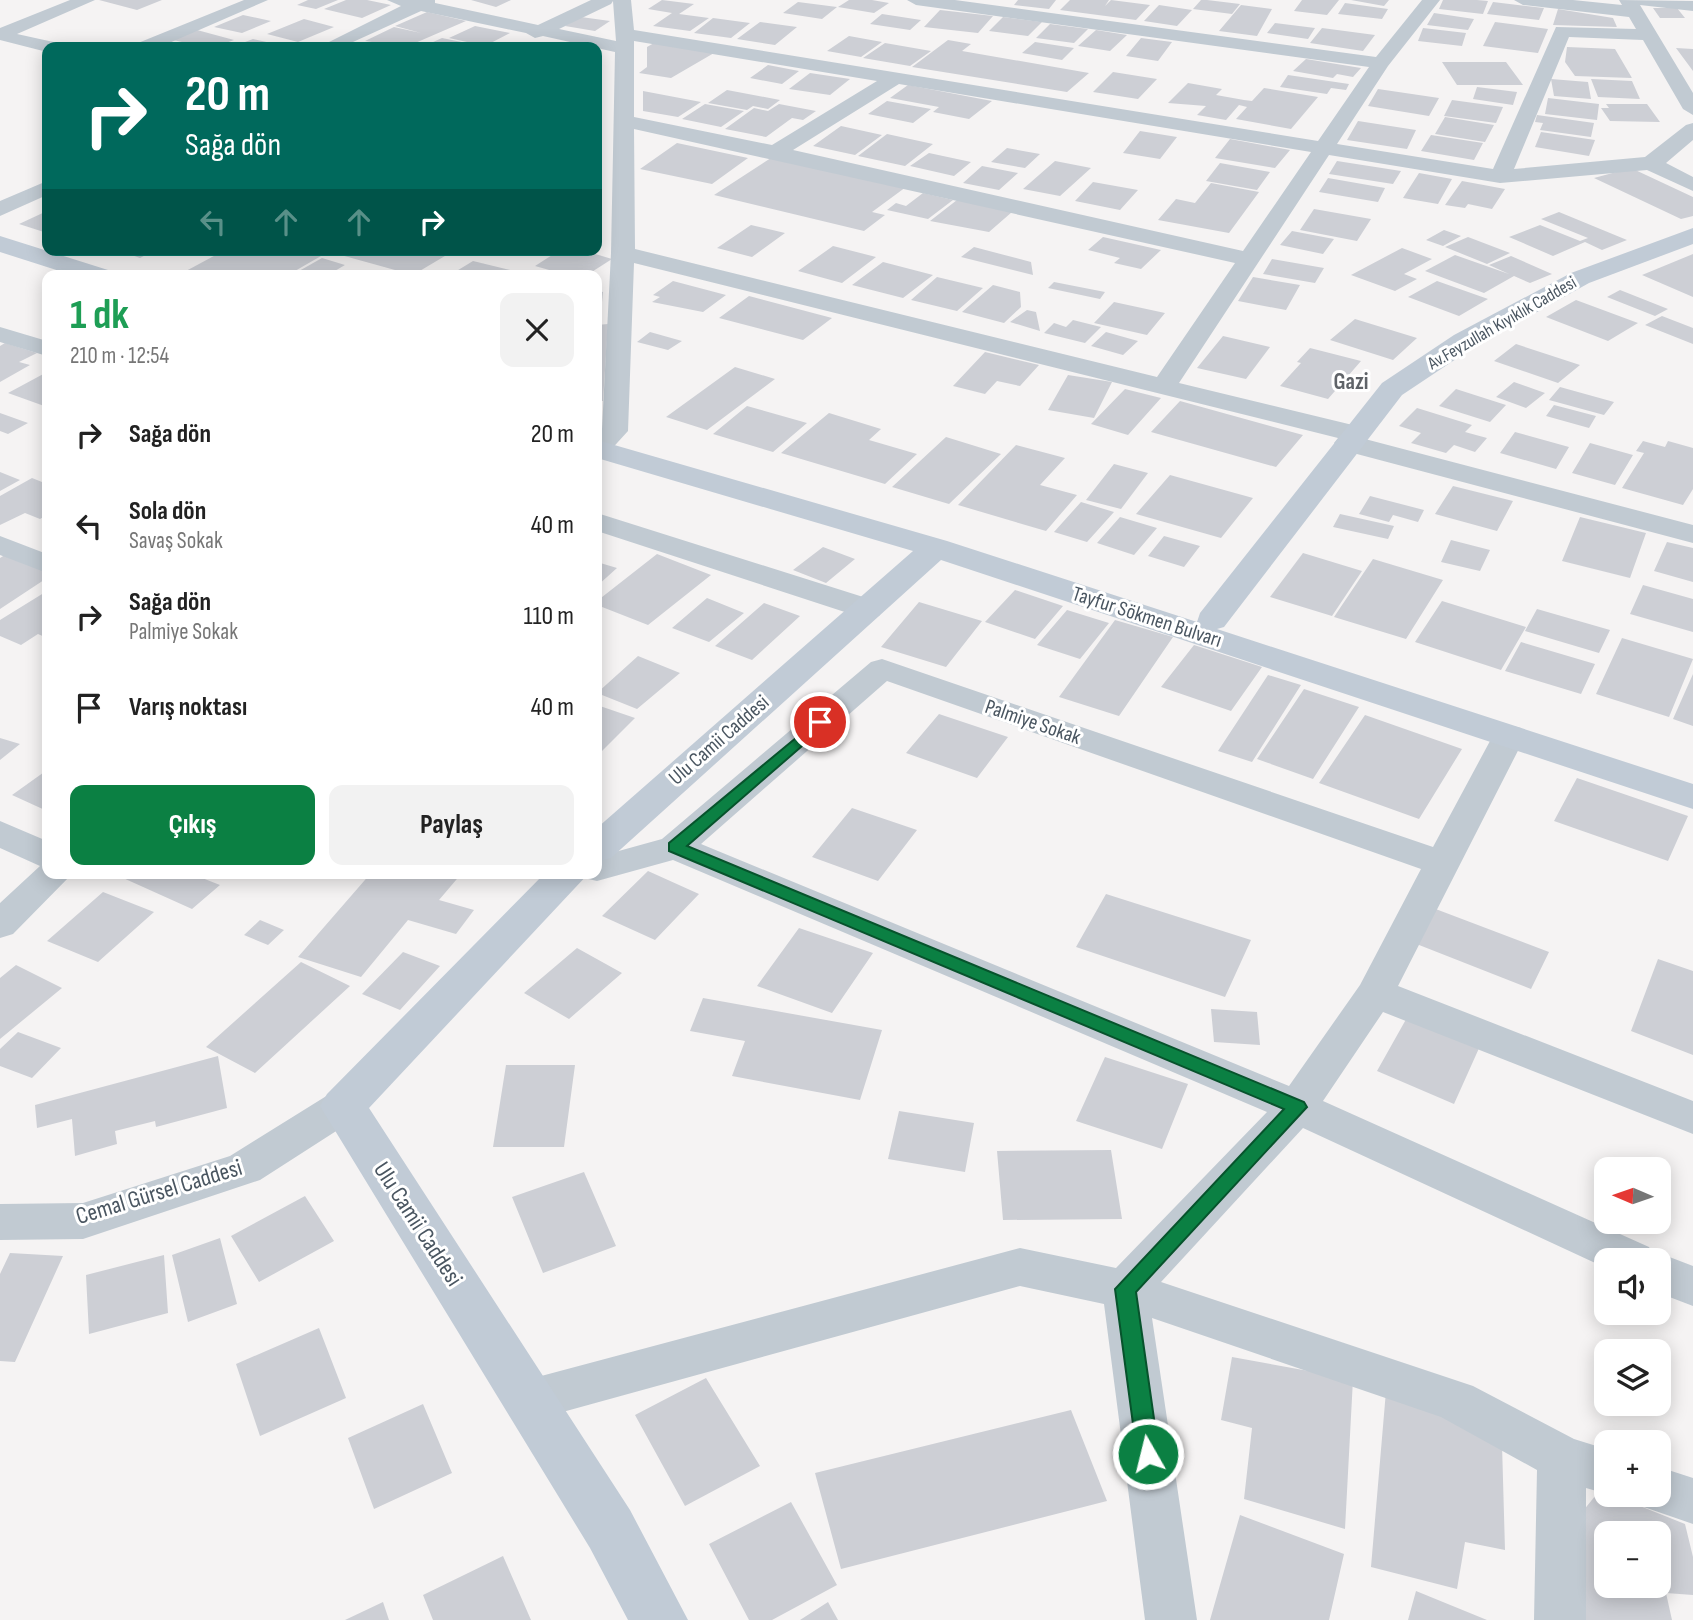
<!DOCTYPE html>
<html lang="tr">
<meta charset="utf-8">
<style>
:root{--surface:#fff;--page:#f2f2f2;--text:#222;--muted:#767676;--accent:#0b8043}
body{margin:0;font-family:"Sofia Sans Condensed",sans-serif;background:var(--page);color:var(--text);height:100vh;display:flex;flex-direction:column;font-size:26px;white-space:nowrap}
*{box-sizing:border-box;margin:0}
p{font-size:23px;color:var(--muted)}
.icon{flex:none;width:38px;height:38px;fill:none;stroke:currentColor;stroke-width:2;stroke-linecap:round;stroke-linejoin:round}
.map{position:relative;flex:1;overflow:hidden}
.drawer{position:absolute;left:42px;top:270px;width:560px;height:609px;display:flex;flex-direction:column;background:var(--surface);border-radius:14px;box-shadow:0 4px 18px #0003}
.drawer>*{flex:none}
.top-card{position:absolute;left:42px;top:42px;width:560px;height:214px;border-radius:14px;box-shadow:0 4px 18px #0003;background:#00695c;color:#fff;overflow:hidden}
.needle{width:46px;rotate:272deg}
.buttons{position:absolute;left:1594px;top:1157px;display:grid;gap:14px}
.buttons a{display:grid;place-items:center;width:77px;height:77px;border-radius:14px;background:var(--surface);box-shadow:0 4px 18px #0003;font-size:35px}
.pin{position:absolute;display:grid;place-items:center;width:60px;height:60px;color:#fff;margin:-30px;border:4px solid #fff;border-radius:50%;box-shadow:0 2px 7px #0007}
.me{position:absolute;width:77px;margin:-38px;rotate:352deg;stroke-linejoin:round;filter:drop-shadow(0 0 5px #0008)}
.turn{display:flex;align-items:center;gap:24px;height:147px;padding:0 28px;font-size:32px}
.turn .icon{width:91px;height:91px;stroke-width:2.5}
.turn b{display:block;font-size:49px;line-height:60px}
.lanes{display:flex;align-items:center;height:66px;padding:0 28px;background:#0003;justify-content:center;gap:35px;direction:ltr}
.lanes .off{opacity:.35}
.round{display:grid;place-items:center;flex:none;width:74px;height:74px;border-radius:14px;background:var(--page)}
.summary{display:flex;align-items:center;justify-content:space-between;height:119px;padding:0 28px}
h1{font-size:42px;font-weight:700;line-height:52px;color:#1e9e55}
.cta{display:flex;gap:14px;margin-top:auto;padding:14px 28px}
.cta a{flex:1;height:80px;border-radius:14px;background:var(--accent);color:#fff;font-size:28px;font-weight:700;line-height:80px;text-align:center}
.cta a+a{background:var(--page);color:var(--text)}
ul{padding:0;list-style:none}
li{display:flex;align-items:center;gap:21px;height:91px;padding:0 28px}
li div{flex:1}
li b{display:block;font-size:26px}
li em{font-style:normal}
.map>svg:first-child{display:block}
</style>
<div class="map">
<svg width="1693" height="1620" viewBox="0 0 1693 1620">
<rect width="100%" height="100%" fill="#f5f3f3"/>
<path fill="#cdcfd5" fill-rule="evenodd" d="M99,0h63l-25,10z
M308,0h30l-22,9 -19,-4z
M346,0h21l24,5 -29,13 -38,-9z
M471,0h40l-15,7z
M662,0l32,4 -15,10 30,4 -19,13 -37,-5 19,-13 -24,-4z
M849,0h23l17,3 -15,10 -36,-6z
M1018,0h38l-7,9 -35,-4z
M1070,0h39l-4,6 6,-6 39,5 -14,15 -76,-10z
M1201,0h6l33,4 -8,10 -39,-5z
M1302,0h37l-12,15 -33,-4z
M1351,0h38l-5,6z
M1443,0h34l11,1 -5,13 -44,-5z
M798,2l39,5 -15,12 -39,-6z
M1493,2l51,6 -5,12 -52,-6z
M1345,3l43,6 -6,10 -44,-5z
M1159,5l33,5 -15,16 -33,-5z
M1241,5l31,4 -15,27 -38,-5z
M1653,8h24l8,10h-25z
M1558,9l55,9 4,9 -64,-2z
M940,10l53,6 -15,17 -54,-6z
M427,12l39,9 -60,26 -41,-6 29,-14 27,6 -26,-7z
M1434,13l40,6 -6,11 -41,-5z
M882,14l39,6 -11,10 -40,-6z
M243,15l28,6 -29,12 -28,-6z
M581,17l29,4 -15,10 -30,-5z
M1003,17l39,5 -14,14 -39,-5z
M713,18l37,5 -19,15 -37,-5z
M304,19l30,8 -36,15 -31,-8z
M760,22l37,5 -22,18 -38,-6z
M1495,22l53,7 -10,24 -55,-7z
M1275,23l40,5 -7,11 -41,-6z
M1050,24l38,5 -14,14 -38,-5z
M475,26l35,7 -25,13 -36,-8z
M1322,28l53,7 -12,16 -53,-8z
M1423,28l43,5 -4,13 -44,-5z
M197,30l37,10 -19,7h-11l-31,-7z
M1096,30l31,5 -17,16 -32,-5z
M849,36l33,6 -21,15 -34,-6z
M442,38l39,8 -1,1h-58z
M1141,38l31,4 -14,19 -32,-5z
M253,39l32,7v1h-53z
M948,40l23,4 -9,7 127,22 -22,19 -155,-25z
M1035,42l39,6 -12,12 -40,-7z
M654,43l60,10 -43,25 -32,-5 8,-6v-20z
M885,43l46,8 -21,15 -47,-8z
M1567,47l48,2 17,29 -57,-2 -10,-14z
M1676,48l17,1v22z
M1306,59l55,9 -8,9 -16,-3 -4,4 -40,-7z
M1442,62h64l17,23h-66z
M768,65l31,6 -17,13 -32,-6z
M1113,72l44,7 -19,20 -45,-7z
M810,73l40,6 -20,16 -41,-6z
M1288,75l61,9 -3,6 -15,-2 -4,6 -47,-7z
M1551,79l37,3 3,17 -37,-3z
M1591,79l41,2 8,18 -42,-2z
M1188,83l34,6 -6,6 28,5 8,1 12,-13 54,9 -27,32 -55,-10 11,-12 -8,-2 -13,15 -29,-5 9,-9 -38,-3z
M908,85l84,16 -23,18 -36,-7 6,-5 -49,-9z
M1477,87l40,5 -4,13 -40,-6z
M1378,89l61,9 -10,18 -61,-10z
M727,90l53,10 -12,9 -15,-3 -6,4 -39,-7z
M643,91l58,11 -23,15 -35,-6z
M1548,98l51,6 -2,16 -52,-6z
M1452,100l51,7 -7,16 -52,-7z
M887,101l44,8 -18,14 -45,-9z
M705,104l39,7 -23,16 -39,-8z
M779,104l37,7 -13,9 -11,-2 -26,19 -41,-8 29,-21 14,3z
M1606,104h41l13,18 -50,-1 -9,-13h8z
M1537,115l57,8 -3,14 -51,-7 3,-7 -8,-1z
M1445,117l49,8 -9,17 -50,-8z
M1358,121l58,9 -9,19 -60,-9z
M841,126l41,9 -27,20 -42,-9z
M1140,131l37,6 -17,22 -37,-6z
M1541,132l54,8 -6,16 -54,-9z
M887,134l46,10 -28,22 -47,-10z
M1431,135l52,8 -9,17 -53,-9z
M1230,139l60,11 -15,18 -60,-10z
M677,143l71,15 -36,26 -72,-15z
M1007,148l33,6 -15,14 -34,-6z
M929,153l42,9 -17,14 -44,-10z
M774,156l132,31 -34,25 13,3 -21,16 -150,-36z
M1055,161l36,7 -31,28 -37,-7z
M1337,161l64,10 -8,13 -64,-10z
M1220,163l50,9 -13,18 -51,-9z
M982,166l36,7 -19,17 -36,-7z
M1631,168l62,29v19l-12,3 -87,-41z
M1419,173l33,6 -14,25 -35,-6z
M1328,178l57,10 -7,14 -59,-10z
M1462,181l43,8 -13,20 -24,-5 -3,4 -20,-3z
M1093,182l45,8 -18,20 -45,-9z
M1211,183l48,9 -30,41 -71,-13 18,-21 19,4z
M923,193l30,7 -25,19 -41,-9 9,-7 10,3z
M957,200l55,12 -23,20 -59,-11z
M1314,209l57,10 -14,22 -57,-11z
M47,211v22l-28,-9z
M1559,212l68,28 -25,10 -17,-8 -32,14 -44,-19 31,-12 40,16 8,-3 -47,-19z
M751,225l34,8 -33,24 -35,-9z
M1444,230l17,6 -18,10 -17,-6z
M1292,231l42,8 -11,15 -43,-9z
M1103,237l58,13 -20,19 -27,-6 6,-5 -32,-8z
M1468,237l42,16 -23,11 -42,-17z
M833,246l43,11 -34,26 -44,-12z
M974,247l57,15 2,13 -72,-18z
M1402,248l30,11 -28,15 13,5 -22,12 -44,-16z
M118,250h37l-15,8z
M225,250h73l23,6 -33,19h-89l-13,-4z
M333,250h122l-42,25 -83,-23z
M560,250h22l30,9 -25,16h-20l-32,-9z
M1693,254v43l-51,-22z
M1455,255l54,19 -20,-9 22,-9 41,18 -22,9 -16,-7 -30,17 -59,-22z
M322,258l23,7 -17,10h-36z
M1272,259l52,9 -9,15 -52,-9z
M473,261l54,13v1h-77z
M883,262l50,13 -30,23 -51,-13z
M937,277l46,11 -26,23 -46,-11z
M1253,277l47,8 -14,25 -48,-9z
M673,281l53,14 -23,17 -51,-10 8,-5 -7,-2z
M1437,281l51,18 -29,17 -51,-19z
M1054,282l51,10 -5,7 -52,-11z
M993,285l27,7 1,15 -17,16 -42,-11z
M597,290l6,2 -3,30h-3z
M1620,290l48,19 -13,7 -48,-19z
M749,296l83,22 -29,22 -84,-22z
M1576,300l62,23 -30,18 -62,-24z
M1114,302l51,11 -18,22 -53,-12z
M1027,310l9,2 4,19 -30,-9z
M1662,316l31,12v16l-48,-19z
M1355,319l62,19 -24,22 -63,-20z
M1073,320l28,7 -16,16 -41,-10 10,-10 12,4z
M608,324l-5,77h-6v-76z
M650,332l32,9 -14,9 -31,-8z
M1106,332l32,9 -15,14 -32,-9z
M1223,336l47,11 -24,32 -49,-11z
M5,343l32,10 -18,9 11,3 -30,17v-36z
M1516,344l64,21 -22,18 -64,-22z
M1310,348l51,13 -33,38 -48,-13 21,-23 -4,-1z
M985,352l54,13 -19,21 -23,-5 -12,13 -32,-8z
M735,367l40,12 -68,51 -41,-13z
M47,372v35l-39,-14z
M1068,375l44,7 -18,36 -46,-8z
M1514,382l31,11 -19,15 -30,-11z
M1560,387l54,15 -10,13 -55,-15z
M1125,389l36,9 -33,37 -37,-11z
M1456,389l50,16 -16,17 -51,-16z
M1180,401l123,34 -27,32 -125,-35z
M1554,405l42,11 -7,12 -43,-12z
M747,406l60,17 -34,29 -60,-18z
M1417,408l55,17 -7,7 22,6 -12,14 -21,-7 -8,8 -35,-10 10,-10 -22,-7z
M0,413l28,10 -20,11 -8,-3z
M829,413l52,16 -12,11 48,14 -32,30 -104,-31z
M1515,432l54,15 -13,22 -56,-16z
M946,437l55,17 -52,50 -57,-17z
M1643,441l22,6 3,-6 25,7v41l-10,16 -61,-17 22,-35 -8,-2z
M1590,443l43,12 -18,30 -43,-12z
M1016,445l49,13 -25,27 37,10 -31,36 -88,-26z
M1114,464l34,9 -27,36 -35,-9z
M0,472l20,8 -20,11z
M1170,475l83,23 -32,40 -85,-24z
M32,478l15,6v31l-7,4 -15,-6 -25,12v-29z
M1453,486l60,15 -16,30 -62,-17z
M1370,496l54,14 -6,12 -25,-7 -4,7 -30,-8z
M1081,502l33,10 -27,30 -33,-10z
M1340,514l54,12 -6,13 -55,-12z
M1120,517l37,11 -23,27 -37,-12z
M1580,517l66,16 -16,45 -68,-17z
M1164,536l36,10 -16,21 -36,-11z
M1451,540l39,10 -10,21 -39,-9z
M1667,542l26,6v34l-39,-11z
M823,547l32,12 -29,24 -33,-13z
M8,553l39,15v10l-47,31v-51z
M1303,553l59,18 -30,45 -62,-19z
M657,554l54,21 -63,50 -51,-20v-4z
M1373,559l70,21 -37,59 -72,-22z
M597,562l20,6 -20,18z
M1643,585l50,14v33l-63,-18z
M1015,590l48,16 -28,33 -50,-17z
M47,591v47l-9,-4 -17,11 -21,-9v-16z
M707,598l37,15 -35,29 -37,-14z
M1442,601l84,26 -25,43 -86,-28z
M919,602l63,19 -36,46 -65,-20z
M764,603l36,13 -48,44 -37,-14z
M1537,609l73,21 -11,23 -74,-22z
M1067,610l42,13 -29,36 -43,-14z
M1115,620l58,17 -54,79 -60,-19z
M1622,638l71,21 -24,58 -73,-23z
M1521,642l74,22 -14,30 -76,-23z
M1194,645l68,22 -31,44 -70,-24z
M638,656l42,17 -43,36 -40,-16z
M1693,674v52l-20,-7z
M1268,675l33,10 -49,77 -34,-11z
M1304,689l55,18 -46,72 -56,-20z
M597,705l38,13 -38,38z
M939,714l69,23 -31,41 -71,-25z
M1365,715l97,34 -43,70 -100,-36z
M0,738l20,6 -20,16z
M47,770v41l-35,-16z
M1577,778l111,38 -20,45 -114,-40z
M852,808l65,22 -39,51 -66,-24z
M648,871l51,23 -44,46 -53,-24z
M112,873h88l-3,3 23,9 -28,24z
M371,873h91l-23,27 35,10 -18,24 -48,-14 -47,57 -63,-20z
M103,892l51,20 -56,50 -51,-21z
M1106,894l145,46 -26,57 -149,-50z
M1433,908l116,44 -18,37 -117,-46z
M260,920l24,10 -16,15 -24,-10z
M799,928l74,25 -41,60 -75,-27z
M577,948l45,25 -53,46 -45,-26z
M403,952l37,14 -40,44 -38,-16z
M1658,959l35,12v84l-62,-24z
M301,962l49,24 -95,87 -49,-26z
M16,965l46,23 -62,51v-61z
M703,998l179,32 -22,70 -128,-24 13,-35 -55,-10z
M1211,1009l46,3 3,33 -46,-3z
M1409,1014l71,32 -26,58 -77,-33z
M18,1032l43,16 -29,30 -32,-12v-17z
M218,1056l9,52 -71,19 -1,-6 -40,10 2,13 -42,12 -3,-37 -35,9 -2,-23z
M1105,1057l83,27 -26,65 -86,-28z
M506,1065h69l-11,82h-71z
M899,1111l75,12 -9,49 -77,-13z
M1111,1150l11,69 -119,1 -6,-69z
M584,1172l32,74 -73,27 -31,-76z
M305,1196l29,45 -75,41 -28,-46z
M220,1238l17,66 -49,18 -16,-67z
M10,1253l53,3 -48,106 -15,-1v-87z
M164,1255l4,58 -79,21 -3,-59z
M319,1328l27,70 -86,38 -24,-72z
M1232,1357l121,22 -8,150 -101,-30 8,-71 -31,-8z
M706,1378l54,88 -75,40 -50,-91z
M1386,1391l116,53 3,106 -40,-8 -8,47 -86,-22z
M423,1404l29,69 -78,36 -26,-71z
M1071,1410l36,91 -266,68 -26,-96z
M1600,1490l85,34 8,33v38l-27,-2 6,27h-89l-9,-98zM1606,1533h53v53h-53z
M791,1502l46,83 -65,35h-23l-40,-76z
M1240,1515l104,39 -15,66h-119z
M503,1556l28,64h-98l-10,-25z
M1416,1591l71,29h-79z
M383,1602l6,18h-44z
M828,1602l10,18h-38z"/>
<g fill="none" stroke-linecap="round" stroke-linejoin="round">
<path fill="#c1cad2" fill-rule="evenodd" d="M70,0h25l-78,34 41,9 2,4h-13v5l-47,-12v-12z
M244,0h24l-108,47h-24l2,-4z
M387,0h48v3l103,22 53,-25h40l3,30 684,111 51,-74 -453,-62 -9,-5h48l421,57 46,-57h18l-52,66 -51,78 156,25 63,-142 80,2 -7,-12 -106,-12 -9,-5h59l49,5 -3,-5 74,1v10l-53,-6 53,88v22l-10,-6 -40,-69 -74,-3 -55,132 131,-12 41,-32 7,-2v17l-27,23 27,14v14l-46,-21 -147,13 -171,-28 -150,228 186,45 3,6 -3,5 328,86v18l-355,-94 -4,-6 4,-5 -704,-175 -6,168 -21,23 -10,2v-23l5,-4 9,-176 4,-201 -72,-16 -8,2 -9,-5 -105,-22 -79,36h-23l82,-41zM613,1l3,40 -57,-12 52,-25zM634,41l243,40 -105,64 -138,-28zM899,84l412,68 -68,99 -450,-101zM634,129l601,134 -78,114 -522,-128z
M47,181v14l-47,21v-15z
M0,327l47,14v15l-47,-14z
M597,513l282,89 4,7 -4,7 -11,2 -11,-2 -260,-85z
M0,536l47,18v19l-47,-18z
M882,659l551,188 64,-119 12,-3 12,3 5,7 -128,251 295,115v33l-310,-122 -60,89 326,146 4,8 6,-2 34,13v40l-34,-13v-33h-53v8l-303,-140 -142,154 312,104 101,53 32,10 1,45 -21,-6v132h-52l3,-150 -96,-53 -289,-99 45,302h-52l-41,-316 -84,-18 -490,135 -17,-6 -7,-15 7,-15 17,-6 490,-131 96,20 151,-156 -594,-252 -76,21 -13,-3 -3,-5h16v-16l65,-18 209,-177zM887,681l534,188 -61,116 -71,101 -588,-242z
M0,821l47,20v32h26l-60,61 -13,4v-35l40,-37 -40,-18z
M343,1090l15,5 6,11 -6,11 -98,63 -177,59 -83,1v-36l83,-1 147,-47 98,-61z
M1659,1467l34,11v46l-52,-18 -5,-12h23z"/>
<path fill="#c1cbd6" fill-rule="evenodd" d="M1693,228v16l-104,39 -115,64 -72,48 -178,232 -7,2 476,155v25l-752,-249 -330,298 -14,4v-34l316,-277 -316,-93v-18l350,101 250,81 3,-9 182,-230 72,-48 117,-62z
M0,236l108,34 4,5h-40l-72,-23z
M545,873h44l-220,235 261,402 58,110h-60l-38,-72 -270,-442 7,-12z"/>
</g>
<path fill="#0b8043" stroke="#07532c" stroke-width="2" d="M820,718l5,1v7l-138,120 617,256 3,5 -171,185 23,162 -3,8 -8,3 -8,-3 -3,-8 -22,-165 169,-180 -615,-258v-8z"/>
<g text-anchor="middle" dominant-baseline="central" stroke-width="6" stroke-linejoin="round" paint-order="stroke">
<g font-size="18" fill="#4a5661" stroke="#fff">
<text transform="translate(1502 323) rotate(-30)">Av.Feyzullah Kıyıklık Caddesi</text>
</g>
<g font-size="21" fill="#4a5661" stroke="#fff">
<text transform="translate(1147 617) rotate(18)">Tayfur Sökmen Bulvarı</text>
<text transform="translate(1033 722) rotate(19)">Palmiye Sokak</text>
<text transform="translate(719 740) rotate(-41)">Ulu Camii Caddesi</text>
</g>
<g font-size="23" font-weight="bold" fill="#5f6368" stroke="#fff">
<text x="1351" y="382">Gazi</text>
</g>
<g font-size="24" fill="#4a5661" stroke="#fff">
<text transform="translate(159 1192) rotate(-17)">Cemal Gürsel Caddesi</text>
<text transform="translate(418 1224) rotate(57)">Ulu Camii Caddesi</text>
</g>
</g>
</svg>
<div class="buttons">
<a><svg class="needle" viewBox="-14 -14 28 28"><path d="M0-13l5 13h-10z" fill="#e53935"/><path d="M0 13l5-13h-10z" fill="#767676"/></svg></a>
<a><svg class="icon" aria-label="sound" viewBox="0 0 24 24"><path d="M4 9h4l5-4v14l-5-4H4zM17 9q2 3 0 6"/></svg></a>
<a><svg class="icon" aria-label="layers" viewBox="0 0 24 24"><path d="M12 4l9 5-9 5-9-5zM3 14l9 5 9-5"/></svg></a>
<a>+</a>
<a>−</a>
</div>
<div class="pin" style="left:820px;top:722px;background:#d93025"><svg class="icon" aria-label="arrive" viewBox="0 0 24 24"><path d="M6 21V4h12l-3 4 3 4H6"/></svg></div>
<svg class="me" style="left:1148px;top:1454px" viewBox="-20 -20 40 40"><circle r="17" fill="#0b8043" stroke="#fff" stroke-width="3"/><path d="M0-11L8 9 0 5-8 9z" fill="#fff"/></svg>
<div class="top-card">
<div class="turn"><svg class="icon" aria-label="right" viewBox="0 0 24 24"><path d="M7 20v-9h11M14 6l5 5-5 5"/></svg><div><b>20 m</b>Sağa dön</div></div>
<div class="lanes"><svg class="icon off" aria-label="left" viewBox="0 0 24 24"><path d="M17 20v-9H6M10 6l-5 5 5 5"/></svg><svg class="icon off" aria-label="ahead" viewBox="0 0 24 24"><path d="M12 20V5M6 11l6-6 6 6"/></svg><svg class="icon off" aria-label="ahead" viewBox="0 0 24 24"><path d="M12 20V5M6 11l6-6 6 6"/></svg><svg class="icon" aria-label="right" viewBox="0 0 24 24"><path d="M7 20v-9h11M14 6l5 5-5 5"/></svg></div>
</div>
<section class="drawer">
<div class="summary"><div><h1>1 dk</h1><p>210 m · 12:54</p></div><a class="round"><svg class="icon" aria-label="close" viewBox="0 0 24 24"><path d="M6 6l12 12M18 6L6 18"/></svg></a></div>
<ul>
<li><svg class="icon" aria-label="right" viewBox="0 0 24 24"><path d="M7 20v-9h11M14 6l5 5-5 5"/></svg><div><b>Sağa dön</b></div><em>20 m</em></li>
<li><svg class="icon" aria-label="left" viewBox="0 0 24 24"><path d="M17 20v-9H6M10 6l-5 5 5 5"/></svg><div><b>Sola dön</b><p>Savaş Sokak</p></div><em>40 m</em></li>
<li><svg class="icon" aria-label="right" viewBox="0 0 24 24"><path d="M7 20v-9h11M14 6l5 5-5 5"/></svg><div><b>Sağa dön</b><p>Palmiye Sokak</p></div><em>110 m</em></li>
<li><svg class="icon" aria-label="arrive" viewBox="0 0 24 24"><path d="M6 21V4h12l-3 4 3 4H6"/></svg><div><b>Varış noktası</b></div><em>40 m</em></li>
</ul>
<div class="cta"><a>Çıkış</a><a>Paylaş</a></div>
</section>
</div>
